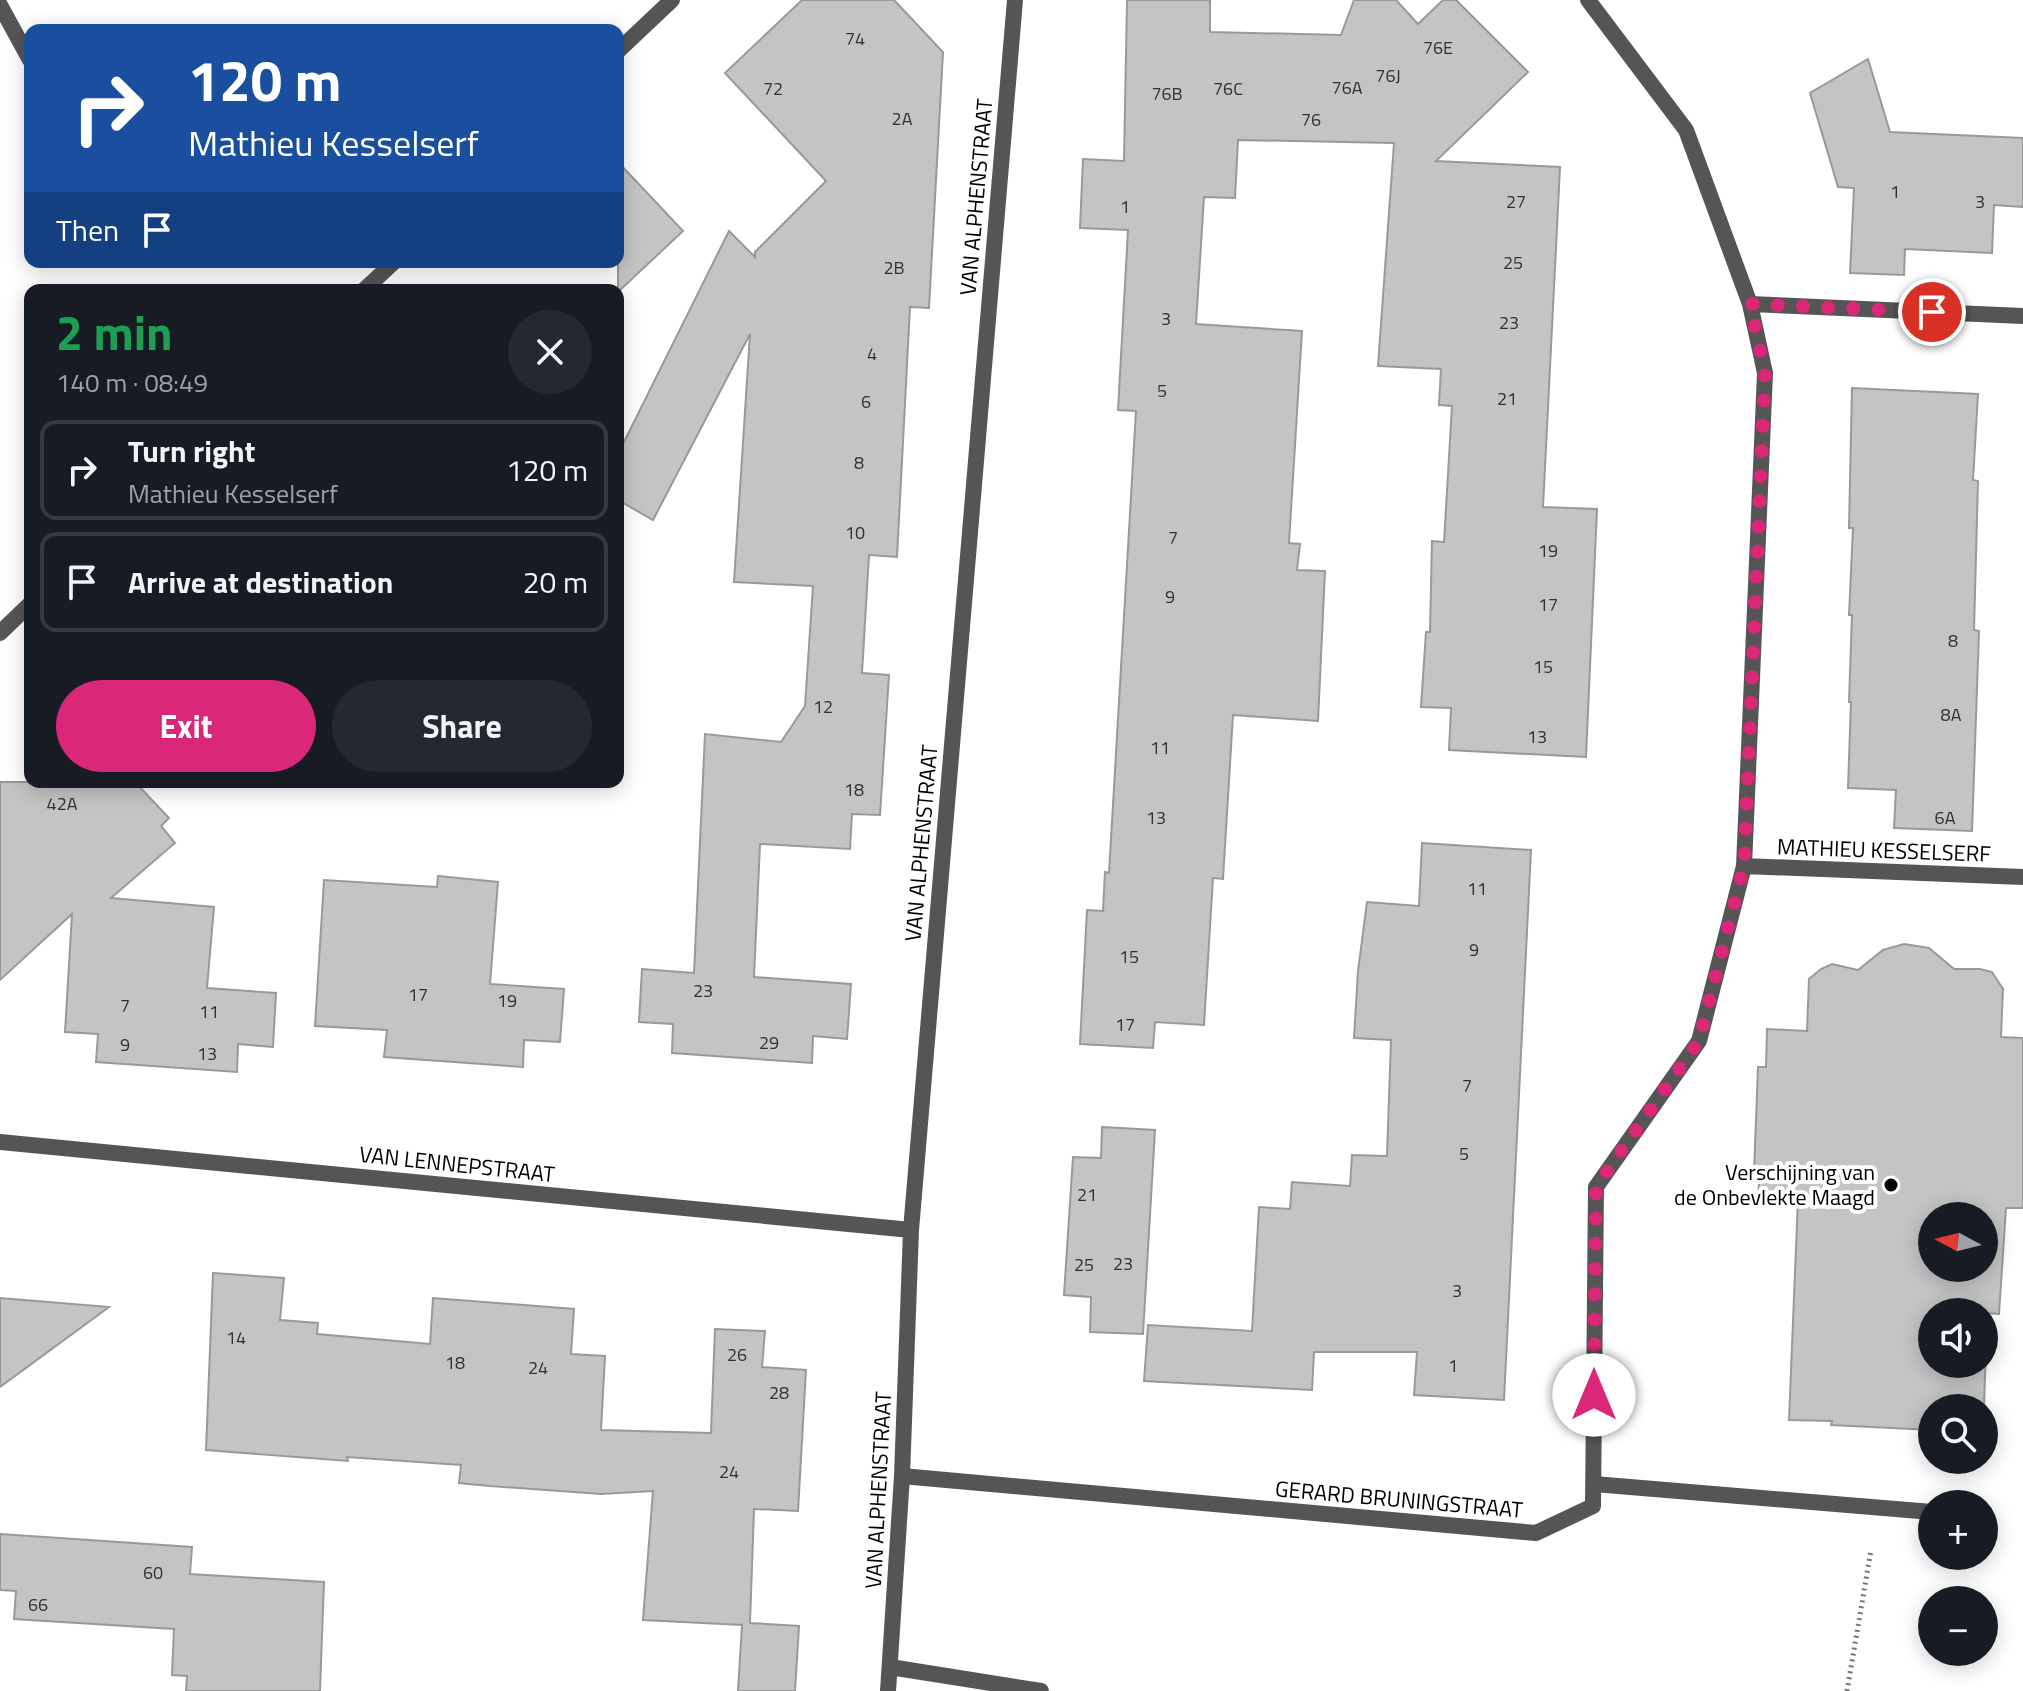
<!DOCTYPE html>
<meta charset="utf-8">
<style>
:root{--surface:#171b24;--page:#242831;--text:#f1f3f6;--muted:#9ea1a6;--line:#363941;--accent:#db2777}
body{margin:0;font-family:"Titillium Web",sans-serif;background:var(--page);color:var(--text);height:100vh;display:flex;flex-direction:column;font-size:30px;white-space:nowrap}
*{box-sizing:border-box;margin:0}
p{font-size:26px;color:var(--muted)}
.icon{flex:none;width:44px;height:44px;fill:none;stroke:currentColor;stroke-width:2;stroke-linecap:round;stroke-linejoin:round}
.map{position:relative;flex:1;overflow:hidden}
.details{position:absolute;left:24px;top:284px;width:600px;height:504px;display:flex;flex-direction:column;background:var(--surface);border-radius:16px;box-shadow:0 4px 20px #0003}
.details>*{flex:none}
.banner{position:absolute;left:24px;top:24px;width:600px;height:244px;border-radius:16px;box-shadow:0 4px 20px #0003;background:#1a4fa0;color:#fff;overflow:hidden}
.needle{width:52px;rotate:277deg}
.buttons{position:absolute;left:1918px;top:1202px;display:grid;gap:16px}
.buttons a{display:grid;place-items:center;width:80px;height:80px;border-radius:50%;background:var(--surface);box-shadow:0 4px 20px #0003;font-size:40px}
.pin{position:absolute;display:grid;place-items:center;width:68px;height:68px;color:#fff;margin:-34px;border:4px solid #fff;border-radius:50%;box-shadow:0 2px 8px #0007}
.me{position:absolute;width:88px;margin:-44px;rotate:0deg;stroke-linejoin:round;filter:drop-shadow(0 0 6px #0008)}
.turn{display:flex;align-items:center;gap:28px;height:168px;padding:0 32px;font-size:36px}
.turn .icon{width:104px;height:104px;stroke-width:2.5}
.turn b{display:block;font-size:56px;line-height:68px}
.then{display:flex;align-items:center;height:76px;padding:0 32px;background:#0003;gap:16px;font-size:30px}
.round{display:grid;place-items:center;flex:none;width:84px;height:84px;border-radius:42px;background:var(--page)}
.head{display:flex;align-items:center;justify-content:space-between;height:136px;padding:0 32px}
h1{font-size:48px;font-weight:700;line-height:60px;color:#1e9e55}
.primary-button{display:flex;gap:16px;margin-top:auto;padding:16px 32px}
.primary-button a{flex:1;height:92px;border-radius:48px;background:var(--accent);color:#fff;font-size:32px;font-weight:700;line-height:92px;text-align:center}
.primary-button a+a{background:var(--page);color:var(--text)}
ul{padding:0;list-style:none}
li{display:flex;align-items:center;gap:24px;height:100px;margin:0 16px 12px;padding:0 16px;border:4px solid var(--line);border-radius:16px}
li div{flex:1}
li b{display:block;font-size:30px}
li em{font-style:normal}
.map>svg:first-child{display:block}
</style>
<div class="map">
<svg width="2023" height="1691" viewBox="0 0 2023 1691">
<rect width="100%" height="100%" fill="#fff"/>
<path fill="#c4c4c4" stroke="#999" stroke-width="2" fill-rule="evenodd" d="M802,0h92l49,52 -14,256 -19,-1 -13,250 -28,-2 -7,118 27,2 -9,140 -28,-1 -2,35 -90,-5 -6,133 97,7 -4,55 -34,-3 -1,27 -140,-10 1,-29 -34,-2 3,-53 52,4 11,-239 76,8 24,-36 8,-120 -79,-4 16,-248 -97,186 -35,-20v-46l111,-223 26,26v-5l71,-71 -101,-108z
M1127,0h83v32l131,3 13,-35h42l22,24 25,-24h13l72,72 -92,89 124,6 -17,340 54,2 -11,248 -137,-7 2,-42 -30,-1 5,-75h4l2,-91 12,1 8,-136 -13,-1 2,-36 -63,-3 16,-223 -156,-3 -3,58 -31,-1 -8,127 106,7 -13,212 11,1 -3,26 28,1 -7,150 -85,-6 -10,164 -10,-1 -9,147 -49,-3 -2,26 -73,-4 7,-134 16,1 2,-39 4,1 27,-462 -18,-1 10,-180 -48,-2 3,-69 41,2z
M1868,59l22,73 133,6v69l-29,-2 -2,48 -87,-4 -1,26 -54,-2 4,-85 -16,-1 -28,-94z
M618,162l65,69 -65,61z
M1852,388l126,6 -5,86 5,1 -4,149 5,1 -7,200 -78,-3 2,-38 -48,-2 3,-86h-2l3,-87h-3l4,-87h-4z
M0,782h135l34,36 -8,8 14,17 -64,55 103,9 -7,81 69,5 -3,54 -35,-3 -1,28 -141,-10 2,-28 -33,-2 7,-118 -72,66z
M1422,843l109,7 -27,550 -90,-5 3,-43h-103l-2,38 -168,-9 4,-56 104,6 7,-124 31,2 2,-27 58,4 2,-31 35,1 4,-116 -37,-2 4,-67 9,-69 52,4z
M438,876l60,6 -8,102 74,5 -4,53 -36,-2 -1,27 -139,-10 3,-27 -72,-4 9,-146 113,7z
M1904,944l25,4 25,21h26l12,3 11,17 -2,48 22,1v170h-17l-7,106 -12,-1 -3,95h-52v22l-101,-5 1,-4 -43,-1 9,-221 -40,-2 2,-24h-6l4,-106h8l1,-38 40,2 2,-52 12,-10 11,-5 26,6 25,-20zM1932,1216h52v52h-52zM1932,1312h52v52h-52z
M1102,1127l53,3 -12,204 -53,-2 1,-35 -27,-2 9,-138 28,1z
M213,1273l71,5 -4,42 38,3 -1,11 113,10 3,-46 141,11 -3,45 34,2 -4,74 110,3 4,-104 50,2 -3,36 44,3 -8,141 -44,-2 -4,114 49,3 -4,65h-57l4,-66 -99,-5 10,-129 -52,3 -111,-8 -31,-3 2,-18 -114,-8 1,4 -142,-11z
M0,1298l109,9 -109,80z
M0,1534l192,13 -2,27 134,8 -4,109h-134l1,-15 -15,-1 2,-46 -160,-10 2,-28 -16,-1z"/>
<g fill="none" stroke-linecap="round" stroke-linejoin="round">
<path stroke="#777" stroke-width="5" stroke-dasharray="2 4" stroke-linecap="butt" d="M1847,1691l24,-141"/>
<path stroke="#555" stroke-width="16" d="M1594,1484l338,28"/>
<path stroke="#555" stroke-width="16" d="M0,5l30,55
M1750,304l273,12
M1744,866l279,11
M0,1142l911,88
M902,1476l634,57 57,-27 3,-319 103,-146 45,-175 21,-493 -15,-69 -64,-174 -98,-130
M890,1667l151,24
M888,1691l14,-215 9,-246 104,-1230"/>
<path stroke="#555" stroke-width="16" d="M618,51l54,-51
M364,290l30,-28
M0,633l30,-29"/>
</g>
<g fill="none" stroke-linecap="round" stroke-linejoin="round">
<path stroke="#db2777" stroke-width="14" stroke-dasharray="0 25.2" d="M1594,1395l2,-208 103,-146 45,-175 21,-493 -15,-69 182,8"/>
</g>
<circle fill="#000" stroke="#fff" stroke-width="3" cx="1891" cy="1185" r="8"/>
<g text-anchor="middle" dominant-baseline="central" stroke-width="8" stroke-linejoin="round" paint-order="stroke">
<g font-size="18" fill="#313131">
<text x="855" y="38">74</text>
<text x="1438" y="47">76E</text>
<text x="1388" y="75">76J</text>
<text x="1347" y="87">76A</text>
<text x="773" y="88">72</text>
<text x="1228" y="88">76C</text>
<text x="1167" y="93">76B</text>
<text x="902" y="118">2A</text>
<text x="1311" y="119">76</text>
<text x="1895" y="191">1</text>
<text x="1516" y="201">27</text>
<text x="1980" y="201">3</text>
<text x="1125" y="206">1</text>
<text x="1513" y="262">25</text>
<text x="894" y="267">2B</text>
<text x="1166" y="318">3</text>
<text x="1509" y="322">23</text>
<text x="872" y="353">4</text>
<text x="1162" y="390">5</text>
<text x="1507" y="398">21</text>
<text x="866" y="401">6</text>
<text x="859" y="462">8</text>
<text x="855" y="532">10</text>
<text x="1173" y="537">7</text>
<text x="1548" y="550">19</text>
<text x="1170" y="596">9</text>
<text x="1548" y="604">17</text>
<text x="1953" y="640">8</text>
<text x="1543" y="666">15</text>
<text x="823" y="706">12</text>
<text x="1951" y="714">8A</text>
<text x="1537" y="736">13</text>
<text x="1160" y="747">11</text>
<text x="854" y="789">18</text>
<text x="62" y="803">42A</text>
<text x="1156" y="817">13</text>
<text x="1945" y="817">6A</text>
<text x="1477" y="888">11</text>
<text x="1474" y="949">9</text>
<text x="1129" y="956">15</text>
<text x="703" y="990">23</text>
<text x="418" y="994">17</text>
<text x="507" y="1000">19</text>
<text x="125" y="1005">7</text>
<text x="209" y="1011">11</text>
<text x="1125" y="1024">17</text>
<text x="769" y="1042">29</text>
<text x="125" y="1044">9</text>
<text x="207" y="1053">13</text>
<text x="1467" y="1085">7</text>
<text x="1464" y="1153">5</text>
<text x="1087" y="1194">21</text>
<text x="1123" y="1263">23</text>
<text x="1084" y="1264">25</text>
<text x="1457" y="1290">3</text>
<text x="236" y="1337">14</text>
<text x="737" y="1354">26</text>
<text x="455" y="1362">18</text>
<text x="1453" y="1365">1</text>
<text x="538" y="1367">24</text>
<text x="779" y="1392">28</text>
<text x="729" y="1471">24</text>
<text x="153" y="1572">60</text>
<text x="38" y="1604">66</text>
</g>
<g font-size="22" fill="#000" stroke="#fff">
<text transform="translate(976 197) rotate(-85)">VAN ALPHENSTRAAT</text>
<text transform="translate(921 843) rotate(-85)">VAN ALPHENSTRAAT</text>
<text transform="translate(1884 850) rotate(2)">MATHIEU KESSELSERF</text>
<text transform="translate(457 1164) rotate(6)">VAN LENNEPSTRAAT</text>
<text transform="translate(878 1490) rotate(-87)">VAN ALPHENSTRAAT</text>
<text transform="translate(1399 1499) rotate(5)">GERARD BRUNINGSTRAAT</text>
</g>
<g font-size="22" fill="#000" stroke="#fff" text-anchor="end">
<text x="1875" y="1172">Verschijning van<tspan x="1875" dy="25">de Onbevlekte Maagd</tspan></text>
</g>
</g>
</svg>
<div class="buttons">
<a><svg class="needle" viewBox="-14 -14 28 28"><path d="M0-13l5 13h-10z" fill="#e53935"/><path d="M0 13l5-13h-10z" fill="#9ea1a6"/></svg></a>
<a><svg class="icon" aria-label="sound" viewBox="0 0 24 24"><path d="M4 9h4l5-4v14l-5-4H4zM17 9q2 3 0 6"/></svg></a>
<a><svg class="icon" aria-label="search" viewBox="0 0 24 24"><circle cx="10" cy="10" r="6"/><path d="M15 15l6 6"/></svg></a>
<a>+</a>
<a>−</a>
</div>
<div class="pin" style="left:1932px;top:312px;background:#d93025"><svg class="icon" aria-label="arrive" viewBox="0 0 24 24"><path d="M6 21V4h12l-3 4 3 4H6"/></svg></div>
<svg class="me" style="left:1594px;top:1395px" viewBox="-20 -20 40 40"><circle r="19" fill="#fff"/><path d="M0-13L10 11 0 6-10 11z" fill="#db2777"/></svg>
<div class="banner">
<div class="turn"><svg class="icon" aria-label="right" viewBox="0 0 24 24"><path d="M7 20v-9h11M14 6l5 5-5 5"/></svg><div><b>120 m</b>Mathieu Kesselserf</div></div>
<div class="then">Then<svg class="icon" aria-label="arrive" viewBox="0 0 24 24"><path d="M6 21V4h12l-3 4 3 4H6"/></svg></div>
</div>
<section class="details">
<div class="head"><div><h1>2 min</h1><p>140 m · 08:49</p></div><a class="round"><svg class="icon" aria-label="close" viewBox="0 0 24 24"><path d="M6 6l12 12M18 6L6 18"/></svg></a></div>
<ul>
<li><svg class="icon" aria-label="right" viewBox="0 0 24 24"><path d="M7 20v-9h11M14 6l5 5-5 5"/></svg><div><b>Turn right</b><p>Mathieu Kesselserf</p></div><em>120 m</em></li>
<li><svg class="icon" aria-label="arrive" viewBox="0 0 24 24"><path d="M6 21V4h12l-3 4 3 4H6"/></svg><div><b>Arrive at destination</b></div><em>20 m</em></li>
</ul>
<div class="primary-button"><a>Exit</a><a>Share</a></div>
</section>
</div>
